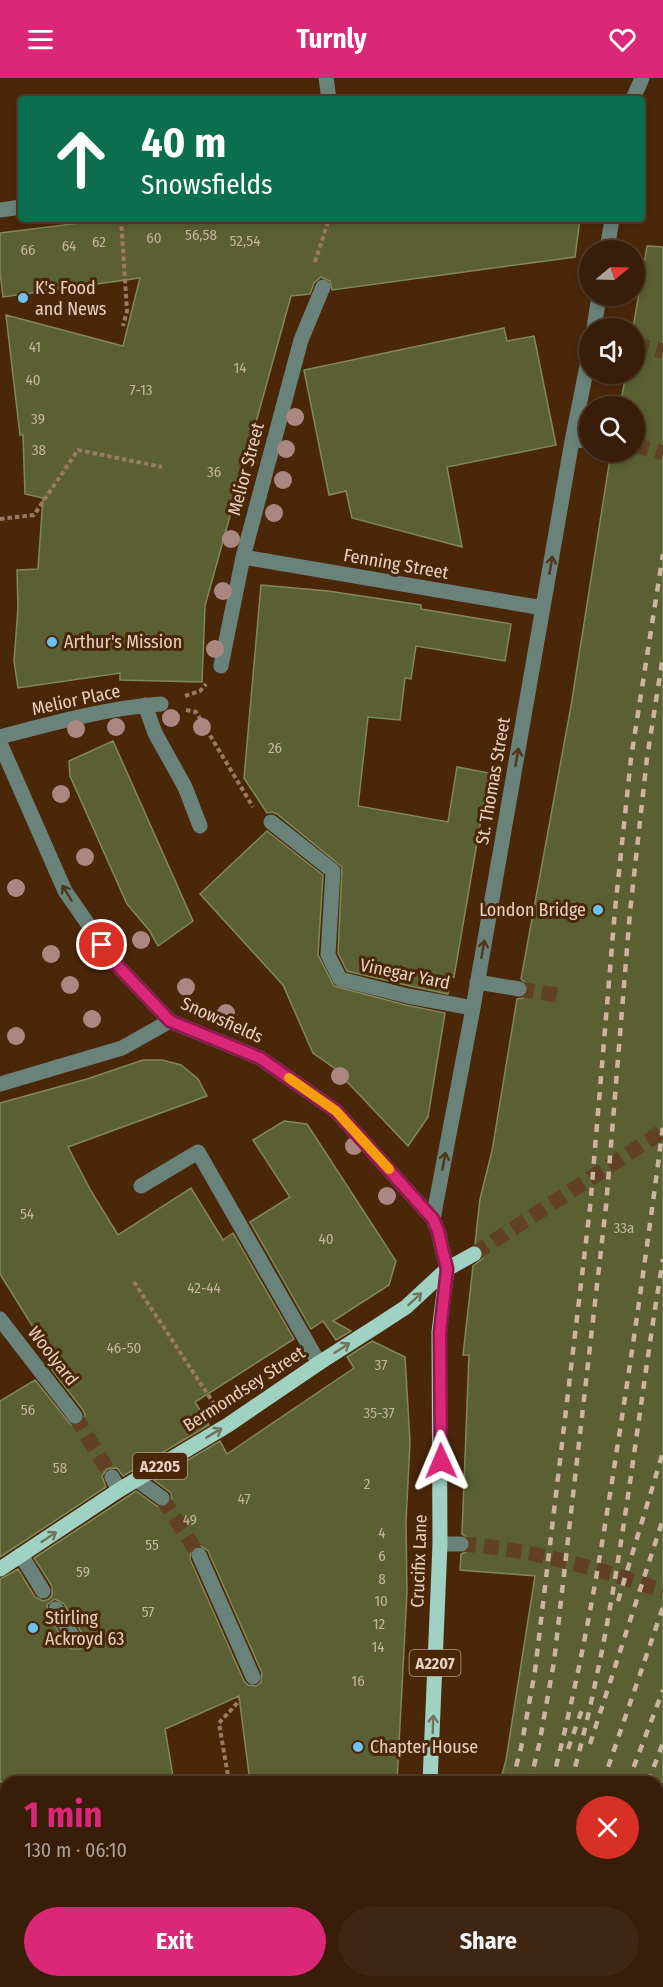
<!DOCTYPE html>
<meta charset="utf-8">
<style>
:root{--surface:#381d08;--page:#3f2612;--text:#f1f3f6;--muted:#aba29c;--line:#523b29;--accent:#db2777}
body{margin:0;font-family:"Fira Sans Condensed",sans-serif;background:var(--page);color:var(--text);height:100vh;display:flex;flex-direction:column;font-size:22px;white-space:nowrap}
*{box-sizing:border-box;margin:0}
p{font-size:20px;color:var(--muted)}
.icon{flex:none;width:33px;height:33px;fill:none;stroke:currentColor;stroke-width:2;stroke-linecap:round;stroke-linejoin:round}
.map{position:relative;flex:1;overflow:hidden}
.side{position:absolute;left:0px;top:1698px;width:663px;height:212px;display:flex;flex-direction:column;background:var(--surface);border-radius:18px 18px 0 0;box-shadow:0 3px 9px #0003,0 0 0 2px var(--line)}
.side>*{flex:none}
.banner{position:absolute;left:18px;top:18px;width:627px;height:126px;border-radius:6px;box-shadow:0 3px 9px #0003,0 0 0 2px var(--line);background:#0b6e4f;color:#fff;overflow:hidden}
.needle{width:39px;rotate:71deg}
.fabs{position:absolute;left:579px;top:162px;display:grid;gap:12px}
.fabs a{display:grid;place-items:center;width:66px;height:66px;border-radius:50%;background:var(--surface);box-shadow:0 3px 9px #0003,0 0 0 2px var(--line);font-size:30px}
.pin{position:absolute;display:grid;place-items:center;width:51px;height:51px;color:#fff;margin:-26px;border:3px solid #fff;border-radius:50%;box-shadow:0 2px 6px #0007}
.me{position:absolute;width:66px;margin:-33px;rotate:359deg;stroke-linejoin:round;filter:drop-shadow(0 0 4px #0008)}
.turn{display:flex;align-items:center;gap:21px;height:126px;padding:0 24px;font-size:27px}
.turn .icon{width:78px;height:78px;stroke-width:2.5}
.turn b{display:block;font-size:42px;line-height:51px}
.round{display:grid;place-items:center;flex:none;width:63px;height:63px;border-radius:32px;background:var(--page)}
.overview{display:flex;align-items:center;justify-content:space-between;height:102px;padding:0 24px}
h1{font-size:36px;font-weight:700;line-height:45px;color:var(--accent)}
.primary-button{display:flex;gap:12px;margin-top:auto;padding:12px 24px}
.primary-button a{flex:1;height:69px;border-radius:36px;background:var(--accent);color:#fff;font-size:24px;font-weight:700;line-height:69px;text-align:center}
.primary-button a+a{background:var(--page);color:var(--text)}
header{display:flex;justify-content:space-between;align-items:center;height:78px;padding:0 24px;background:var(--accent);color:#fff;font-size:27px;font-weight:700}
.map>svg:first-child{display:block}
</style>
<header><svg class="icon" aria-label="menu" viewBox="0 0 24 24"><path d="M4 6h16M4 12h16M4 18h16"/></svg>Turnly<svg class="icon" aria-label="heart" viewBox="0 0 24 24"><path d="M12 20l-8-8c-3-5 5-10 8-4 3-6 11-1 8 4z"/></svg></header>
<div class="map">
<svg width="663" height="1909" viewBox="0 0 663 1909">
<rect width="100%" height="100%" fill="#4b270a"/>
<path fill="#5a6033" stroke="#818859" stroke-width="1.5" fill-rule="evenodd" d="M112,141h468l-5,38 -243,33 -2,-9 -9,-4 -7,6 -4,11 -19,2 -86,310 -3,76 -82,-2v-7l-102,15 -4,-27 4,-53 -1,-38 21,-1 5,-71 -18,-4 -2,-59h-3l-14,-120 117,31 17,-68 -137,19 -3,-25v-39z
M647,168l16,1v1535h-163l6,-22 29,-184 -75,-6 1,-16 5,-2 5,-7 -2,-6 -7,-5 7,-179h-6l10,-89 9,-7 2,-4 -2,-6 -7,-5 5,-45 12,-48 25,-152 6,-1 5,-7v-6l-7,-6 50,-273 40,-254h23v-46h-14l6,-32h8l-1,-46z
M504,250l3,13 27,-5 22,109 -109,22 15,80 -110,-29 -6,-27 -17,4 -25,-125z
M261,507l67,6 93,14v4l90,15 -6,37 -89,-15 -5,33 -6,-1 -5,42 -32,-3 -10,89 90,16 9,-55 32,6 -35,204 -3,-1 -3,18 -38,-8 -63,-15 -9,-18 4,-86 -65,-53 -5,-2 -5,1 -23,-35z
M113,663l80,180 -35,25 -9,-16 -22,-26 -57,-128 -1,-15z
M267,753l56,44 -5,80 16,31 72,19 39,8 -17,104 -20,29 -74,-78 -21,-15 -30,-68 -83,-91z
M143,982h19l19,5 17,14 9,17 -139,51 23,44 27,44 73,-47 32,52 10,-7 61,106 -99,63 14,23 -86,51 -6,-8 -10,1 -5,7 4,11 -106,70v-156l35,-21 36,45 9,-1 5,-9 -2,-5 -31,-40 6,-3 -58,-93v-171l87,-24z
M284,1043l23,3 89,137 -7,24 -56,36 18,10 -15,9 -13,-19 -12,8 -61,-107 40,-25 -37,-57z
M372,1263l33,16 5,85 -4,80 1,70 -10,190h-147l-11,-86 -74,33 9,53h-174v-203l18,-10 17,28 8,4 6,-2 3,-4v-9l-18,-28 102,-67 21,15 9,1 6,-7 -1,-7 -17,-13 66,-39 7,13 127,-86 -7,-11zM199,1467l9,6 54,122 -1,9 -5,4 -8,-1 -4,-4 -54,-122 1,-9zM55,1521l9,5 19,31 1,9 -4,5h-9l-4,-3 -19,-32 -1,-9z"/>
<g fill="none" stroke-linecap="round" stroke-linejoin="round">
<path stroke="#624025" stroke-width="15" stroke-dasharray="15 8" stroke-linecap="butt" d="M634,266l29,7
M634,367l29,8
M519,911l44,7
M75,1338l37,61
M162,1420l37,57
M461,1466c69,5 137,24 202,47
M657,1863h6"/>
<path stroke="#624025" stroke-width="15" stroke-dasharray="15 8" stroke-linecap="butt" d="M474,1176l189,-123"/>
<path stroke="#997b65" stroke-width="4" stroke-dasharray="4.5 3" stroke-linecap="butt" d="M121,141l6,92 -4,15
M315,184l14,-43
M0,441l34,-4 44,-65 84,17
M185,618l15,-5 6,-7
M186,632l10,2 57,95
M134,1204l80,122
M229,1704l-10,-59 21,-23
M169,1909l23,-5
M364,1909l41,-5"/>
<path stroke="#69827a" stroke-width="15" d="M326,0l3,21
M633,21l9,-21
M0,132l21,-3
M607,172l5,-31
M594,250l5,-32
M572,363l18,-1
M243,479l300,51
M221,588l22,-109 58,-217 22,-53
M145,627l10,28 30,54 15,39
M0,659c53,-14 107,-29 161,-33
M0,665l65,148 50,72 55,58 90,37 76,53 97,108 5,12 9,38
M271,744l62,49 -5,84 12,24 68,17 65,12
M477,904l42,7
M0,1006l122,-36 48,-27
M141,1108l57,-34 121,211
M433,1141l40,-211 99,-567 18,-90
M0,1241l75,97
M112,1399l7,13
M137,1402l25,18
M440,1466h21
M21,1477l22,36
M199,1477l54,122
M56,1531l19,31
M0,1795l6,8"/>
<path stroke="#9fd2c3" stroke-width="15" d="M0,1491l119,-79 109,-65 91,-62 61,-39 26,-17 41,-38 27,-15
M430,1704l10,-238 -1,-212 8,-63
M432,1904l1,2"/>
<path stroke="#cdb4a2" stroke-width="4.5" stroke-dasharray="8 8" stroke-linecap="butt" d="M618,1523l45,-149
M590,1666l73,-225
M568,1671l16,-45
M512,1704l9,-34 14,-77 55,-463 25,-298 16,-152 32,-204
M530,1704l9,-37 15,-83 52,-456 24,-294 17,-154 16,-102
M552,1704c29,-110 48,-221 65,-333 17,-108 32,-215 46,-323
M571,1704c48,-171 63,-349 92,-523
M603,1704l60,-175
M628,1704l35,-92
M648,1704l15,-39
M657,1731l6,-15
M657,1796l6,-15
M657,1862l6,-16
M455,1909l2,-5
M482,1909l2,-5
M500,1909l2,-5
M531,1909l2,-5
M548,1909l2,-5
M568,1909l2,-5
M587,1909l2,-5
M610,1909l2,-5
M640,1909l2,-5
M659,1909l4,-10"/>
</g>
<g fill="#aa8881">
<circle cx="295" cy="339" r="9"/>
<circle cx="286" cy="371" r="9"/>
<circle cx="283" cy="402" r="9"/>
<circle cx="274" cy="435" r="9"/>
<circle cx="231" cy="461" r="9"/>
<circle cx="223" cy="513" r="9"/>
<circle cx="215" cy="571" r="9"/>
<circle cx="171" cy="640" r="9"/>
<circle cx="116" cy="649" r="9"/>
<circle cx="202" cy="649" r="9"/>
<circle cx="76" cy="651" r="9"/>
<circle cx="61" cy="716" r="9"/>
<circle cx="85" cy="779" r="9"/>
<circle cx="16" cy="810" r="9"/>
<circle cx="141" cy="862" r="9"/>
<circle cx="51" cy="876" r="9"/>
<circle cx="70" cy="907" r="9"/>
<circle cx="186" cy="909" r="9"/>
<circle cx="226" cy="935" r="9"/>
<circle cx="92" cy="941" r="9"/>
<circle cx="16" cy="958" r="9"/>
<circle cx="340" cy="998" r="9"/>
<circle cx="354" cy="1068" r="9"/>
<circle cx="387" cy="1118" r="9"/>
</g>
<defs><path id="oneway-shaft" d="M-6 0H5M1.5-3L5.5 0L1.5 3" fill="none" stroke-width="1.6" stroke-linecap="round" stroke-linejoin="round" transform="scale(1.5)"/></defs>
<g stroke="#50351b">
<use href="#oneway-shaft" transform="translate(551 487) rotate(-80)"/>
<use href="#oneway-shaft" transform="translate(517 679) rotate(-80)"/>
<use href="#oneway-shaft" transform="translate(67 815) rotate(-121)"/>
<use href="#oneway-shaft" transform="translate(483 871) rotate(-80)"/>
<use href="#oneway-shaft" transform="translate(444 1083) rotate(-79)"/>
</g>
<g stroke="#71745d">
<use href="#oneway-shaft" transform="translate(415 1221) rotate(-43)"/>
<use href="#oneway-shaft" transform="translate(342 1270) rotate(-33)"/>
<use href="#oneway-shaft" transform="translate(214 1355) rotate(-31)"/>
<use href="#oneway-shaft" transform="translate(49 1459) rotate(-34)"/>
<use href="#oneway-shaft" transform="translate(433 1646) rotate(-88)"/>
</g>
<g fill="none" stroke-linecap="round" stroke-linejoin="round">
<defs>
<path id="route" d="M102,867l13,18 55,58 90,37 76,53 97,108 5,12 9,38 -7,63 1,129"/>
</defs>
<use href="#route" stroke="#8e194d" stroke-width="15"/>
<use href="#route" stroke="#db2777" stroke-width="10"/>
<path stroke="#f59e0b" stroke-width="10" d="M289,1000l47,33 53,58"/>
</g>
<g fill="#6dc2f3" stroke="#4b270a" stroke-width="2">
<circle cx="23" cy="220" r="6"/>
<circle cx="52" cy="564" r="6"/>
<circle cx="598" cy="832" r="6"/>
<circle cx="33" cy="1550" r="6"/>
<circle cx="358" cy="1669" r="6"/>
</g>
<g text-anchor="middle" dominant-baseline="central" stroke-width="6" stroke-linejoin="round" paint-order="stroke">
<g font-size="15" fill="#c4b49e">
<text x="201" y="157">56,58</text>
<text x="154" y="160">60</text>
<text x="245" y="163">52,54</text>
<text x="99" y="164">62</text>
<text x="69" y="168">64</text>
<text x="28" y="172">66</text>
<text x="35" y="269">41</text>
<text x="240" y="290">14</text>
<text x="33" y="302">40</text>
<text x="141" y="312">7-13</text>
<text x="38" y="341">39</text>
<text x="39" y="372">38</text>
<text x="214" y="394">36</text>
<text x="275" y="670">26</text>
<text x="27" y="1136">54</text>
<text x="624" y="1150">33a</text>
<text x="326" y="1161">40</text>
<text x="204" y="1210">42-44</text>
<text x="124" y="1270">46-50</text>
<text x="381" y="1287">37</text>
<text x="28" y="1332">56</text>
<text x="379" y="1335">35-37</text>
<text x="60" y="1390">58</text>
<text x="367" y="1406">2</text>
<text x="244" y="1421">47</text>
<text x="190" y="1442">49</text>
<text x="382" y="1455">4</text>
<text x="152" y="1467">55</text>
<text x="382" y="1478">6</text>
<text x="83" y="1494">59</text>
<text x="382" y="1501">8</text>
<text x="381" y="1523">10</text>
<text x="148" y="1534">57</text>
<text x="379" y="1546">12</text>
<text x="378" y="1569">14</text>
<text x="358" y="1603">16</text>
</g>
<g fill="#4b270a" stroke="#b89d8a" stroke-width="1.5">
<rect x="133" y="1375" width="54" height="26" rx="4.5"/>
<rect x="409.5" y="1572" width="51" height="26" rx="4.5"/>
</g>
<g font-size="16" font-weight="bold" fill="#e7d0c1">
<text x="160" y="1388">A2205</text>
<text x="435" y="1585">A2207</text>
</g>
<g font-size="18" fill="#e7d0c1" stroke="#4b270a" text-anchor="start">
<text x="35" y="210">K's Food<tspan x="35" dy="21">and News</tspan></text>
<text x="64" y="564">Arthur's Mission</text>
<text x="586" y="832" text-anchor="end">London Bridge</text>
<text x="45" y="1540">Stirling<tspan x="45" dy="21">Ackroyd 63</tspan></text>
<text x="370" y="1669">Chapter House</text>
</g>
<g font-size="18" fill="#e7d0c1" stroke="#4b270a">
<text transform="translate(246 391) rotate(-75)">Melior Street</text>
<text transform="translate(396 486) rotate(10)">Fenning Street</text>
<text transform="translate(76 622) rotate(-12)">Melior Place</text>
<text transform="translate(493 703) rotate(-80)">St. Thomas Street</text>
<text transform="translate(405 896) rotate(12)">Vinegar Yard</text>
<text transform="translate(222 942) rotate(24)">Snowsfields</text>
<text transform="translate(53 1278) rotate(52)">Woolyard</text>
<text transform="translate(244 1311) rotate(-33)">Bermondsey Street</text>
<text transform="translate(419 1483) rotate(-88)">Crucifix Lane</text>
</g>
</g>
</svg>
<div class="fabs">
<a><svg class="needle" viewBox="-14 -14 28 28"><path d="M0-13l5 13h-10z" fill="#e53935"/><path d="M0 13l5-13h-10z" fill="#aba29c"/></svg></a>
<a><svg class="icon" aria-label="sound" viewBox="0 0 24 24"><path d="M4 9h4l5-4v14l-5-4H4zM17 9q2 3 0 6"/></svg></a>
<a><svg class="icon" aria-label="search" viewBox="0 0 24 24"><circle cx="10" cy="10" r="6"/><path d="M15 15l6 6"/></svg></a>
</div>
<div class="pin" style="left:102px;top:867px;background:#d93025"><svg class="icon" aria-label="arrive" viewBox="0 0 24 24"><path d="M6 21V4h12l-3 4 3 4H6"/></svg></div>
<svg class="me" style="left:441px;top:1383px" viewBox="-20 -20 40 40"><path d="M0-17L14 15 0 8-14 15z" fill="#db2777" stroke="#fff" stroke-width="4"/></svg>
<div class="banner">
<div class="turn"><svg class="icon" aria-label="ahead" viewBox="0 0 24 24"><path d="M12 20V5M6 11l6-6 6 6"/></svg><div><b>40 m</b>Snowsfields</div></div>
</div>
<section class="side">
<div class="overview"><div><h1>1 min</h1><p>130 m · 06:10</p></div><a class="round" style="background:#d93025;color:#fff"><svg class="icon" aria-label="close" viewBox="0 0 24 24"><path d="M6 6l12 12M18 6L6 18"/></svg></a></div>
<div class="primary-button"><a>Exit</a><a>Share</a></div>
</section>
</div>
